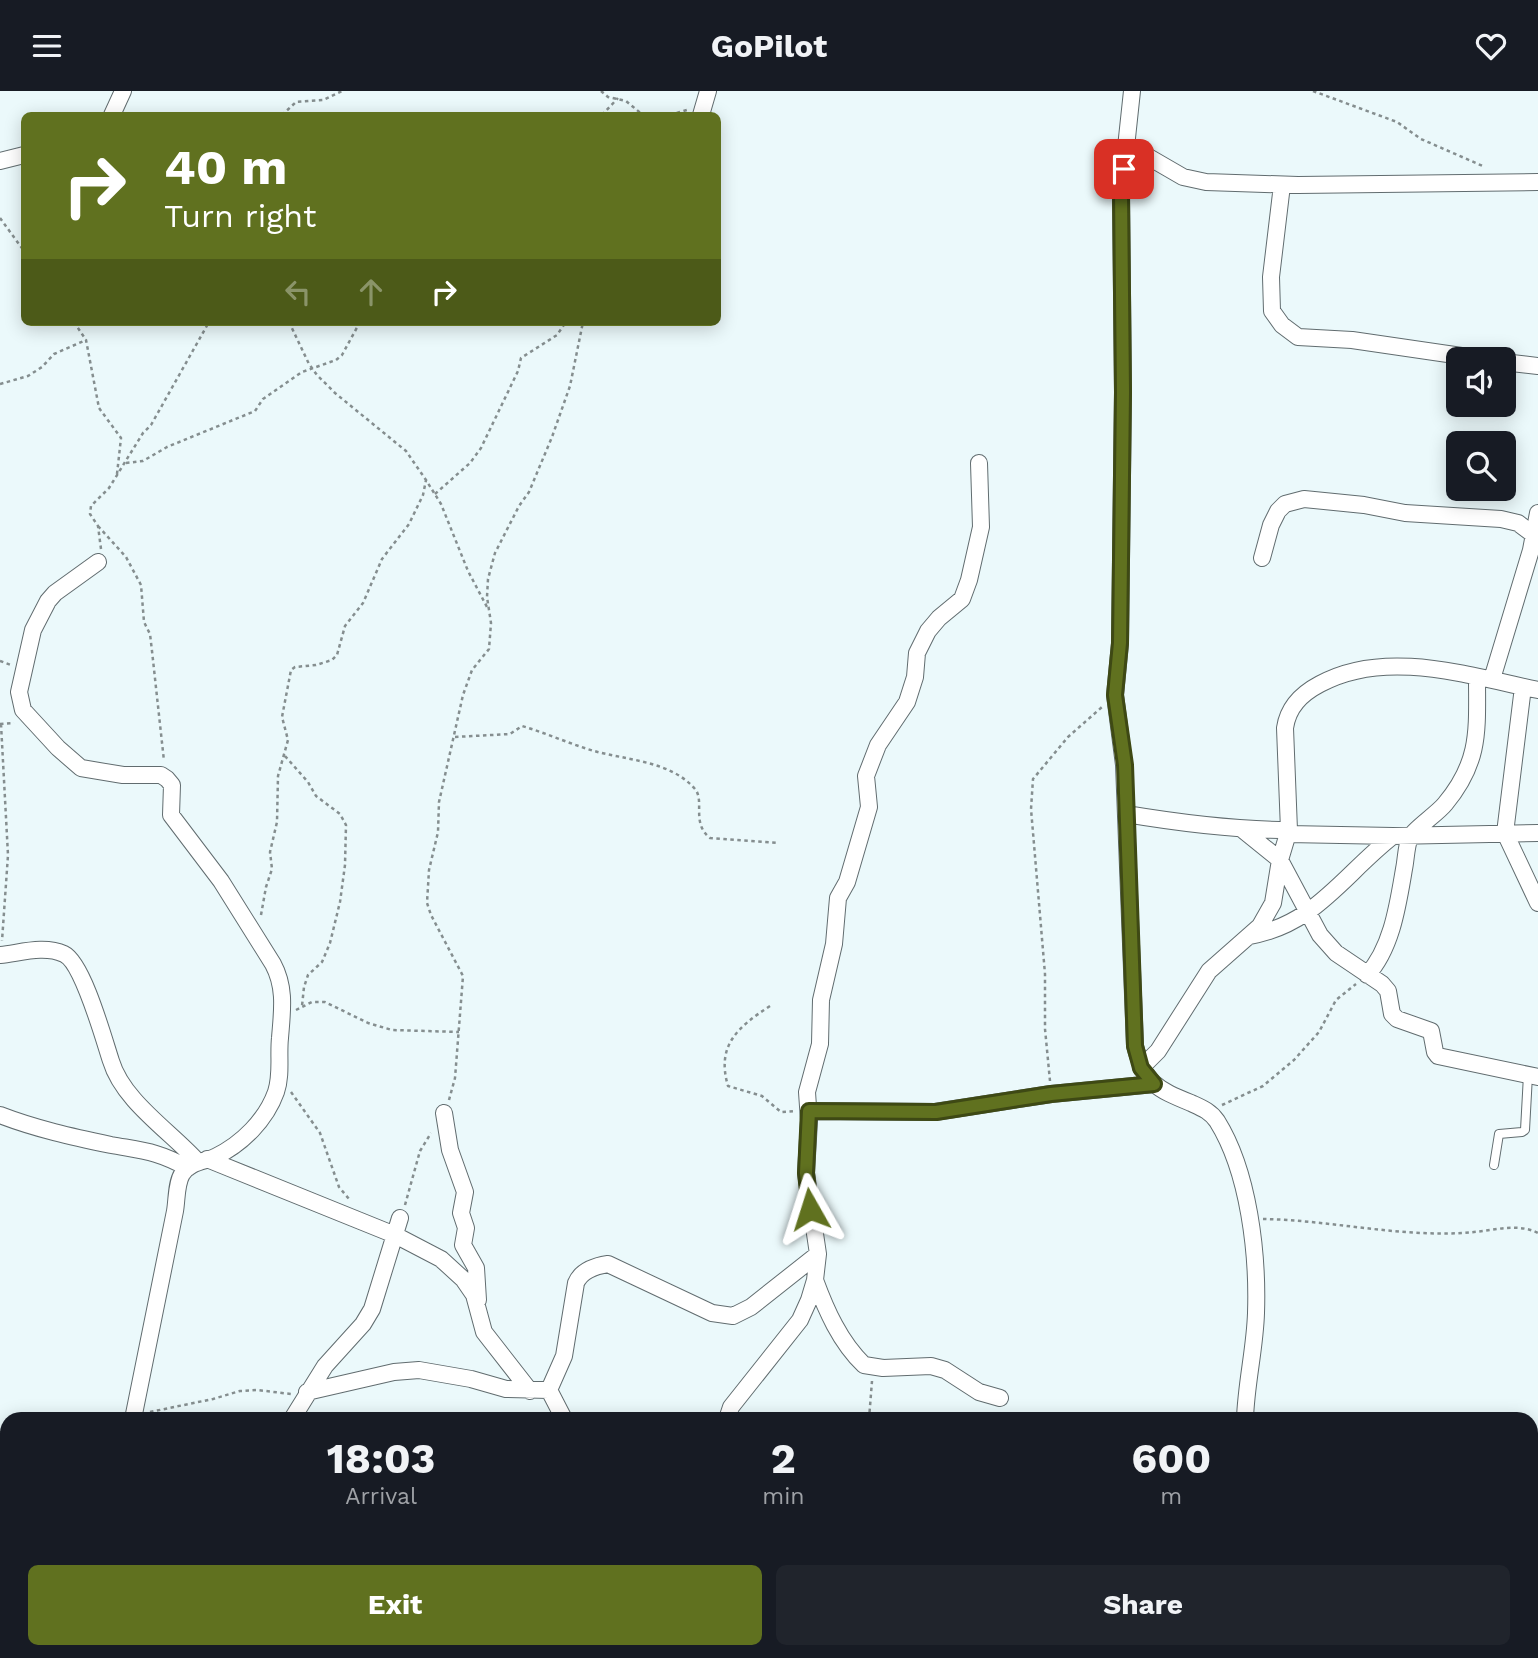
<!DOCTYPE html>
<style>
:root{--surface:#171b24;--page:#20242c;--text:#f1f3f6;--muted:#9ea1a6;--accent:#60711f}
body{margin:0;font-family:"Work Sans",sans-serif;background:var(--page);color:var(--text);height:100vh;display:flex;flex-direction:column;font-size:26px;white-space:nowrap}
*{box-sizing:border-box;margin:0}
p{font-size:23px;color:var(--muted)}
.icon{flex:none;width:38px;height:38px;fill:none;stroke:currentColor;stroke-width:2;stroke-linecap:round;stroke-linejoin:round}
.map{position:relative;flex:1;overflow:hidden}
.details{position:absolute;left:0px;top:1321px;width:1538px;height:247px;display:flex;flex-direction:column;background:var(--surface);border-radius:21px 21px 0 0;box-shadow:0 4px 18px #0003}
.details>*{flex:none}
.guide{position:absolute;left:21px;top:21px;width:700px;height:214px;border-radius:10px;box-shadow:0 4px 18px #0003;background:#60711f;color:#fff;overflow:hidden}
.tools{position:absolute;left:1446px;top:256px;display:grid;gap:14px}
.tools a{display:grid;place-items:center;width:70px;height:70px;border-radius:10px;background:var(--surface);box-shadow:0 4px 18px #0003;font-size:35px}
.pin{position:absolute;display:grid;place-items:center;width:60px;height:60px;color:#fff;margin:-30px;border-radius:14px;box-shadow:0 4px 10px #0006}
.me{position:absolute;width:77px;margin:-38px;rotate:354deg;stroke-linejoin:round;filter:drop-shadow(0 0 5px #0008)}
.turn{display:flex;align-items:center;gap:24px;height:147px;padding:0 28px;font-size:32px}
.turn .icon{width:91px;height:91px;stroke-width:2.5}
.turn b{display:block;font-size:49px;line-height:60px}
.lanes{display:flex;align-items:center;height:66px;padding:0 28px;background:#0003;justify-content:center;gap:35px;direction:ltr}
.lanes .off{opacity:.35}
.eta{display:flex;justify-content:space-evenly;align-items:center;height:119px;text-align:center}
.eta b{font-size:42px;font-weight:700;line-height:49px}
.action{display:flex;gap:14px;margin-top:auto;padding:14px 28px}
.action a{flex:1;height:80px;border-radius:10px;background:var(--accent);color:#fff;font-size:28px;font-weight:700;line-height:80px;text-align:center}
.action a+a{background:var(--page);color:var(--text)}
header{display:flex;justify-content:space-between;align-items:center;height:91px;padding:0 28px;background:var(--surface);font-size:32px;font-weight:700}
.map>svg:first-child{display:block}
</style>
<header><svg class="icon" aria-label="menu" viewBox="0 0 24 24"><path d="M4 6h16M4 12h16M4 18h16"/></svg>GoPilot<svg class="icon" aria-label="heart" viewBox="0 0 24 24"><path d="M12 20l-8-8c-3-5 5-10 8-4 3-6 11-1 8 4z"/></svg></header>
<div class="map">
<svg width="1538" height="1567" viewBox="0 0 1538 1567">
<rect width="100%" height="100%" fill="#ebf9fb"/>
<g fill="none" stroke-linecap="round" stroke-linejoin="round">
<path stroke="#99bee3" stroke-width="4.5" d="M1531,1426l7,-6
M602,1567l13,-6"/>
<defs>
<path id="lane" d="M1494,1074l5,-31 23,-2 3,-2 3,-55"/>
<path id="street" d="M1132,0l-11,103 2,198 -3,252 -5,51 9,70 11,281c10,38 22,43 56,57 11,5 19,8 26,18 32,51 41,133 39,192 -1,35 -10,71 -11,106
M112,24l11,-24
M701,24l7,-24
M1126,53l57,33 23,5 92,3 240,-3
M0,70l24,-6
M1282,94l-11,92 1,34 10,14 16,12 54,3 130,19
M1503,271l35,4
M1262,467l9,-33 7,-14 7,-7 19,-5 60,6 41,8 96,6 17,4 16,12
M98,471l-43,31 -7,8 -15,29 -14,62 4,18 35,38 23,20 42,7h38l6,4 5,6 -1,30 50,66 52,83c13,24 9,48 7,74 -2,18 2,36 -4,54 -10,28 -34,52 -61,65 -12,5 -25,5 -33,17 -6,10 -5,26 -7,37l-42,208
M1492,588l39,-129 7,-37
M1523,596l-18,146 33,70
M1126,723c54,9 108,16 163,16
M1243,739l37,30 40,75 16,18 46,31 6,7 4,23 5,5 34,12 4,21 3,4 100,21
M1288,743l105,2 145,-3
M1249,845c66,-11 95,-62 144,-100
M0,864c20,-2 44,-10 64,-1 19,9 40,86 47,107 12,40 59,70 87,101
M1367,884c25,-27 31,-71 37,-106 2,-9 2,-23 6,-32 3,-7 28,-24 35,-33 36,-43 32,-75 32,-127
M1141,977l17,-17 51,-80 51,-45 13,-23 7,-43 9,-30 -4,-102c3,-21 16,-34 35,-44 66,-36 149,-8 218,6
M809,1020l126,1 116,-18 103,-10
M444,1022l6,37 15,42 -4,21 5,15 -3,17 13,23 2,32
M0,1024c36,14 73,22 111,30 33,6 46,6 77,23
M207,1068l188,76 46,24 22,20 11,16 10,37 46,59
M815,1189c11,30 25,62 49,85l19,3 48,-2 14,4 34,22 21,6
M549,1299l15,29
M307,1301l87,-20 25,-2 52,9 35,10 43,1 15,-34 12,-73c5,-12 19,-17 32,-19l104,49 21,3 18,-9 67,-53
M292,1328l33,-53 38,-42 9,-15 28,-91
M727,1328l4,-12 69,-87 9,-20 6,-20 3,-26 -12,-81 3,-52 -2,-29 13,-48 1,-44 13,-56 4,-46 9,-16 22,-75 -3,-31 12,-31 29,-43 8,-25 2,-24 11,-22 11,-13 23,-19 7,-19 12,-53 -2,-64
M0,1349l7,20
M769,1561l1,6
M1282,1561l1,6
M113,1567l12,-6
M918,1567l1,-6"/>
</defs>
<use href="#lane" stroke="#616c6f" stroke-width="10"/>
<use href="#street" stroke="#616c6f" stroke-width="18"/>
<path stroke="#858e8f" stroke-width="2.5" stroke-dasharray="3.5 3.5" stroke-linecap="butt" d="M601,0l7,6 18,4 17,14
M1313,0l84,31 24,17 64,28
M282,24l14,-13 27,-2 19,-9
M602,24l16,-17
M670,24l17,-5
M0,127l24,33
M74,231l12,18 13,68 22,30 -4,36
M289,231l20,42 8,11 18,18 71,58 20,29 15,24 27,67 19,36
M0,293l28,-8 14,-9 12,-13 32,-14
M126,372l17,-2 24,-14 88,-36 8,-12 39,-27 34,-12 6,-5 18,-33
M435,403l35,-31 11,-15 37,-77 3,-13 36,-23 9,-13
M98,435l28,31 15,28 3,37 6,12 2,17 12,110
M101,458l-3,-23 -8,-12 1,-8 18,-18 34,-55 8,-8 58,-103
M0,570l11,4
M0,633l14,-1
M1,633l7,131 -6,86
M455,646l55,-3 12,-8c24,7 48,18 72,25 32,9 77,10 101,38 10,12 -4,34 15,49l68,5
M285,665l23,26 8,14 24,18 6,11 -1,40 -5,37 -10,41 -8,19 -14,13 -4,12 -2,19
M261,824l5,-28 6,-18 -2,-17 7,-30 1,-46 10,-36 -6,-23 9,-47 4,-3 21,-2 16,-5 5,-5 8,-29 18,-23 19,-44 27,-35 14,-29 3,-15
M770,915c-32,21 -54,39 -42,80l34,10 19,16 14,-1
M296,919l16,-8h13l43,21 24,7 67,2
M1050,990l-5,-52v-55l-14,-165 2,-30 35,-42 34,-30
M291,1001l29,41 19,54 10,12
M449,1009l6,-22 8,-102 -32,-61 -4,-12 2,-33 9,-38 1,-30 24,-107 9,-25 17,-21 2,-26 -4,-26 1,-18 7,-26 24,-47 10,-14 23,-55 18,-51 13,-64
M1222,1014l41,-19 31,-26 25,-28 17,-32 20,-16
M405,1114l15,-54 11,-18
M1263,1128c68,1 144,20 211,13 22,-2 44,-9 64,1
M150,1321l63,-13 27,-8 17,-1 34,4
M869,1328l3,-38
M0,1500l7,1
M430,1561l8,6
M1452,1561l3,6"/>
<use href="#lane" stroke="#fff" stroke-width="8"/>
<use href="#street" stroke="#fff" stroke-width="16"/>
</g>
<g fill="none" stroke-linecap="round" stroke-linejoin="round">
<defs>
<path id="route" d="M810,1118l-4,-36 3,-62 127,1 115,-18 103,-10 -13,-16 -6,-22 -10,-281 -10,-70 5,-52 3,-251 -2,-198 3,-25"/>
</defs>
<use href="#route" stroke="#3e4914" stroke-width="18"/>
<use href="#route" stroke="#60711f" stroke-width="12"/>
</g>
</svg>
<div class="tools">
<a><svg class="icon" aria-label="sound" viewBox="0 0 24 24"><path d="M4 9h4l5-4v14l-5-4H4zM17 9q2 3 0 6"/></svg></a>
<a><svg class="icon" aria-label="search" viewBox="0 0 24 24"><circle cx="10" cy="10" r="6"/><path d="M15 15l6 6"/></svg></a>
</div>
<div class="pin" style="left:1124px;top:78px;background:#d93025"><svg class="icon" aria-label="arrive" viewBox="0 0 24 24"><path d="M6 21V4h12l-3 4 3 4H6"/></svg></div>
<svg class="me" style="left:810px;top:1118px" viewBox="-20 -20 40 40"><path d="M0-17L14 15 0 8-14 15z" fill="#60711f" stroke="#fff" stroke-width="4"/></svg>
<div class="guide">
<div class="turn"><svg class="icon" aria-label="right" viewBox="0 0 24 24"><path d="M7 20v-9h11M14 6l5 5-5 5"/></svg><div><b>40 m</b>Turn right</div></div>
<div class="lanes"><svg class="icon off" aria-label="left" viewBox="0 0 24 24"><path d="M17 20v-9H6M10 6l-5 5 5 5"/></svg><svg class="icon off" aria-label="ahead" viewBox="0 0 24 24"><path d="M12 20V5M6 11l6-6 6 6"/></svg><svg class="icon" aria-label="right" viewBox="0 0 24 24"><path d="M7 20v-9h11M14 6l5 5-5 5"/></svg></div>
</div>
<section class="details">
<div class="eta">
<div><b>18:03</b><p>Arrival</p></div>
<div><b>2</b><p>min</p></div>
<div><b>600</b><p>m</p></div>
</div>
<div class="action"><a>Exit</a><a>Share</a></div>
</section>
</div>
